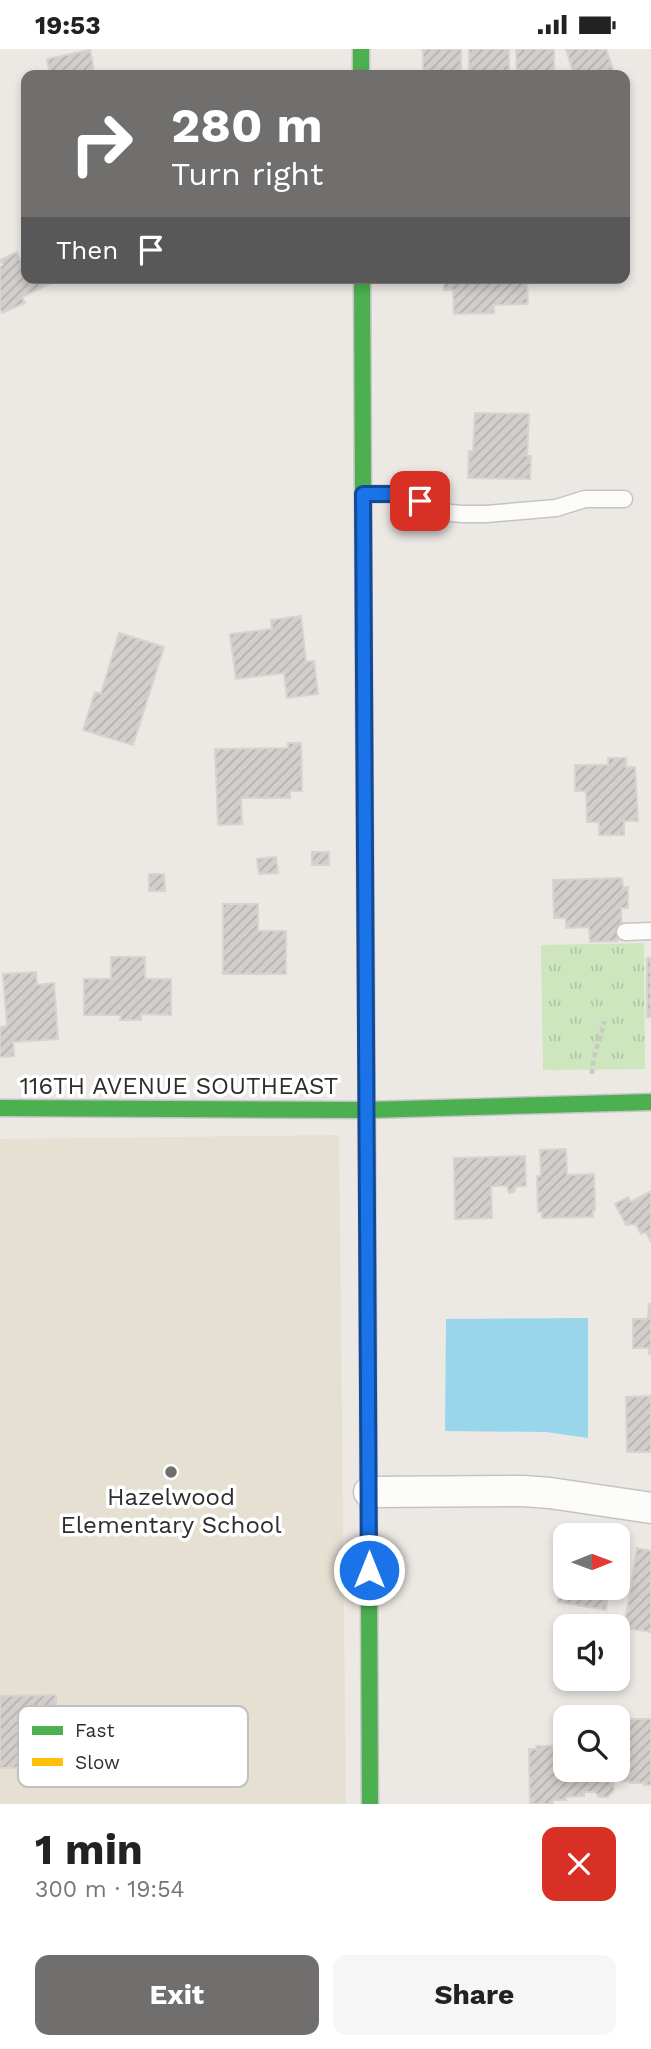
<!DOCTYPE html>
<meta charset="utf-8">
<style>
:root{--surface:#fff;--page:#f6f6f6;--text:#222;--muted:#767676;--accent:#706f6e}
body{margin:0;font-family:"Work Sans",sans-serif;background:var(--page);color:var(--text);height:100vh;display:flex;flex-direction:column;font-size:26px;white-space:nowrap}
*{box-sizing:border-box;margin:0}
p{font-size:23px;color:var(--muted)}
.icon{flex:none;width:38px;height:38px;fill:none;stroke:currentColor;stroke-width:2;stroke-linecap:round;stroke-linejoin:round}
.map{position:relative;height:1755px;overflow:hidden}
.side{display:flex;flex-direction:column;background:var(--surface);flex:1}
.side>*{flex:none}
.hud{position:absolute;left:21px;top:21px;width:609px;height:214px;border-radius:14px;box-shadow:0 4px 10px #0003;background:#706f6e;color:#fff;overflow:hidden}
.needle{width:46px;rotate:89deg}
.tools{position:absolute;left:553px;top:1474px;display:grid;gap:14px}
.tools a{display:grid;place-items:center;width:77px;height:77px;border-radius:14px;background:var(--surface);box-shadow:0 4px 10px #0003;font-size:35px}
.pin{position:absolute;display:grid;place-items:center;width:60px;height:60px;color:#fff;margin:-30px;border-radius:14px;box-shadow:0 4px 10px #0006}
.me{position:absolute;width:77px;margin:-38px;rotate:0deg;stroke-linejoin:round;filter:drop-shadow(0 0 5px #0008)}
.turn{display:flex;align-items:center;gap:24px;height:147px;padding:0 35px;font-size:32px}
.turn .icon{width:91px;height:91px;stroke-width:2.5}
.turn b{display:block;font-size:49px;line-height:60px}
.then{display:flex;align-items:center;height:66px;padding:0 35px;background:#0003;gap:14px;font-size:26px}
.round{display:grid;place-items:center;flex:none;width:74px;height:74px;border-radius:14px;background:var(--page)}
.headline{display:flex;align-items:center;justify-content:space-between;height:119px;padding:0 35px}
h1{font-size:42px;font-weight:700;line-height:52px}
.button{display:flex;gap:14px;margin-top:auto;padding:14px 35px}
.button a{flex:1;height:80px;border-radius:14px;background:var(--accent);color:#fff;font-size:28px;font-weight:700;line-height:80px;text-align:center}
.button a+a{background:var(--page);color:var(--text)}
.status{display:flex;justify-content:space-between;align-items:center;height:49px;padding:0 35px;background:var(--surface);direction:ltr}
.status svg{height:19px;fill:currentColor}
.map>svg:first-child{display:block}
</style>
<div class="status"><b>19:53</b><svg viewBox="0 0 49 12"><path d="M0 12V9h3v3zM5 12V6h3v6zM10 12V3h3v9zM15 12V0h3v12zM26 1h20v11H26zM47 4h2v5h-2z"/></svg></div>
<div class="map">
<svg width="651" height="1755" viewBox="0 0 651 1755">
<defs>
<pattern id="grass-tufts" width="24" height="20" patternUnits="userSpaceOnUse" patternTransform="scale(1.75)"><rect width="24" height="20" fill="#cee6be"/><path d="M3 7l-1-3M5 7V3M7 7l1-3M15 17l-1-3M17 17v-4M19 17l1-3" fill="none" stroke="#b1c6a4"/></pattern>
<pattern id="building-hatch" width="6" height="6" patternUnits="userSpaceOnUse" patternTransform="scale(1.75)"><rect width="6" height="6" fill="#d1cecb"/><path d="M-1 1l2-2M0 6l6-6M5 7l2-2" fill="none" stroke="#b4b1af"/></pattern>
</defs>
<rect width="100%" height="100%" fill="#ece8e4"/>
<path fill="#e6e0d3" d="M339,1086l7,669h-346v-665z"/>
<path fill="url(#grass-tufts)" d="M644,894l1,126 -102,1 -2,-125z"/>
<path fill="#99d6ec" d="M588,1269v120l-42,-6 -101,-1 1,-112z"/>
<path fill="url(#building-hatch)" stroke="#d7d4d0" stroke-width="2" d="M423,0h38v26h-38z
M469,0h40v26h-40z
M516,0h38v26h-37z
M566,0h40l9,26h-41z
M90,1l5,25h-45l-3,-16z
M17,203l3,8 6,-2v20h36l-40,19 3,6 -23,10 -2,-4v-42l3,-2 -3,-5z
M444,229h83l1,26 -34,1v8l-40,1 -1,-24h-9z
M475,364l54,1 -2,42h4l-1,23 -62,-1 1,-27h4z
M301,567l5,46 8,-1 4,33 -31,4 -3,-25 -48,6 -6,-45 42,-5 -1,-9z
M119,584l45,14 -31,98 -50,-15 12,-38 6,2z
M288,694h13l1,48h-12v7h-49l1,26 -24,1 -3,-76 73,-1z
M608,709h18v9h9l3,54h-14v14h-25v-13h-12l-1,-31h-11v-26h33z
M312,803h17v13h-17z
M276,808l2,16 -19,1 -2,-15z
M149,825h15l1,17h-16z
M622,829l1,10 5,-1v21h-7l1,22h-4v11l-28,1 -1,-15 -23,1v-10h-12l-1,-38z
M223,855h35v27h28v43h-63z
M111,908h34v22h26v36l-30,-1v6h-21l1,-5h-37v-36h27z
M647,909h4v59h-4z
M36,923l1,13 17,-2 4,56 -45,3 1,14 -14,1v-30l7,-1 -4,-52z
M566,1100l1,26 27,-1 1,36h-2v7l-51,1v-6h-4l-1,-36h4l-1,-26z
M525,1107l1,30h-10l-2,6 -5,1 -2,-7h-16l1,32 -37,1 -1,-61z
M651,1142v51l-5,-10 -5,2 -5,-10 -10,1 -11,-21 13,-7 3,5z
M649,1255h2v50h-2v-6h-16v-29h15z
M651,1347v56h-24l-1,-55z
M637,1499l14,3v81l-27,-4z
M565,1509v29h44l-3,23 -48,-8z
M56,1646l2,72 -58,1v-72z
M574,1659h20l6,9h-32v-3z
M618,1670h33v66h-7v-2h-14v-2h-14v-5h2z
M536,1697h29v23h47l2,21 -6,7h-9l-4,-5h-11v4l-18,1v3h-13v4h-23l-1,-55h8z"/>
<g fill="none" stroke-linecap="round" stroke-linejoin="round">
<defs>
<path id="lane" d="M363,445h38l49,19 13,1h23l70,-6 29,-9h39
M625,883l26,-1"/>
<path id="street" d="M369,1443l154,-1 27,2 101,15"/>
<path id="fast" d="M361,0v26
M362,229l2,426
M0,1059l367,2 284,-8
M367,1104l3,651"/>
<path id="slow" d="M364,655l3,449"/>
</defs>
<use href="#lane" stroke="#c5c4c5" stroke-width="19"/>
<use href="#street" stroke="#c5c4c5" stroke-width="33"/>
<use href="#fast" stroke="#c5c4c5" stroke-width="19"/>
<use href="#slow" stroke="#c5c4c5" stroke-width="19"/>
<path stroke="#c9c9c8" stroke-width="4.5" stroke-dasharray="5 3.5" stroke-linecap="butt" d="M592,1025c0,-19 9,-35 12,-53"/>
<use href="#lane" stroke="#fcfcfb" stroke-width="16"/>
<use href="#street" stroke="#fcfcfb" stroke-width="30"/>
<use href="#fast" stroke="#4caf50" stroke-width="16"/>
<use href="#slow" stroke="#ffc107" stroke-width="16"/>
</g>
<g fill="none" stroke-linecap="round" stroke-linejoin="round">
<defs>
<path id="route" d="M369,1521l-6,-1076h38l19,7"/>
</defs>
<use href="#route" stroke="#114b97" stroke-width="18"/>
<use href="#route" stroke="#1a73e8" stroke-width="12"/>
</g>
<circle fill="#706f6e" stroke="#fff" stroke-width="2.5" cx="171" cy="1423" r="7"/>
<g text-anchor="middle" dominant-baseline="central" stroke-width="7" stroke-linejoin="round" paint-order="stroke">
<g font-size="24" fill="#2e2e2e" stroke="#fff">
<text x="179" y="1037">116TH AVENUE SOUTHEAST</text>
</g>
<g font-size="24" fill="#2e2e2e" stroke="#fff">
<text x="171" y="1448">Hazelwood<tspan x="171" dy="28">Elementary School</tspan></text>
</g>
</g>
<rect x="18" y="1657" width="230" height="81" rx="10" fill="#fff" stroke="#c0c0c0" stroke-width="2"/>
<rect x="32" y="1677" width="31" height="9" fill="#4caf50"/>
<rect x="32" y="1709" width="31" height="8" fill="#ffc107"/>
<g font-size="19" fill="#2e2e2e">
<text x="75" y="1688">Fast</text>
<text x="75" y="1720">Slow</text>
</g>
</svg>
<div class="tools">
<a><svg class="needle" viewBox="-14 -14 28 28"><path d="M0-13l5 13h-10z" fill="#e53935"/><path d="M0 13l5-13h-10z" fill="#767676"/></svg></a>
<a><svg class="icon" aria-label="sound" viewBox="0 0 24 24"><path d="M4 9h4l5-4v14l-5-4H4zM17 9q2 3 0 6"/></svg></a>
<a><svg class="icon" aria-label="search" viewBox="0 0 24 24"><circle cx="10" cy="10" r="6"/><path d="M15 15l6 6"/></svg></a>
</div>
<div class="pin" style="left:420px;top:452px;background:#d93025"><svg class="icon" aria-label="arrive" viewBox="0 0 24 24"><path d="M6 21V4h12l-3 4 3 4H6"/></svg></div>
<svg class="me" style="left:369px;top:1521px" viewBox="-20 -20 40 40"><circle r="17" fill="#1a73e8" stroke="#fff" stroke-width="3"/><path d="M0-11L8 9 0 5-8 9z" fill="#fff"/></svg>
<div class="hud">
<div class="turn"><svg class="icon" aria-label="right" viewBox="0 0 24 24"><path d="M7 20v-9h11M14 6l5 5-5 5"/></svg><div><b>280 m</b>Turn right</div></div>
<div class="then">Then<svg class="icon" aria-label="arrive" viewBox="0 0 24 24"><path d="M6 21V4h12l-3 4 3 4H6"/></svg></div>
</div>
</div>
<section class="side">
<div class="headline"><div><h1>1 min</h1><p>300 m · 19:54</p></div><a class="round" style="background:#d93025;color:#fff"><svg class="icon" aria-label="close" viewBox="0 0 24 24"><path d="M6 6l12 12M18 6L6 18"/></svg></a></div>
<div class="button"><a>Exit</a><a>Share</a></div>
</section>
